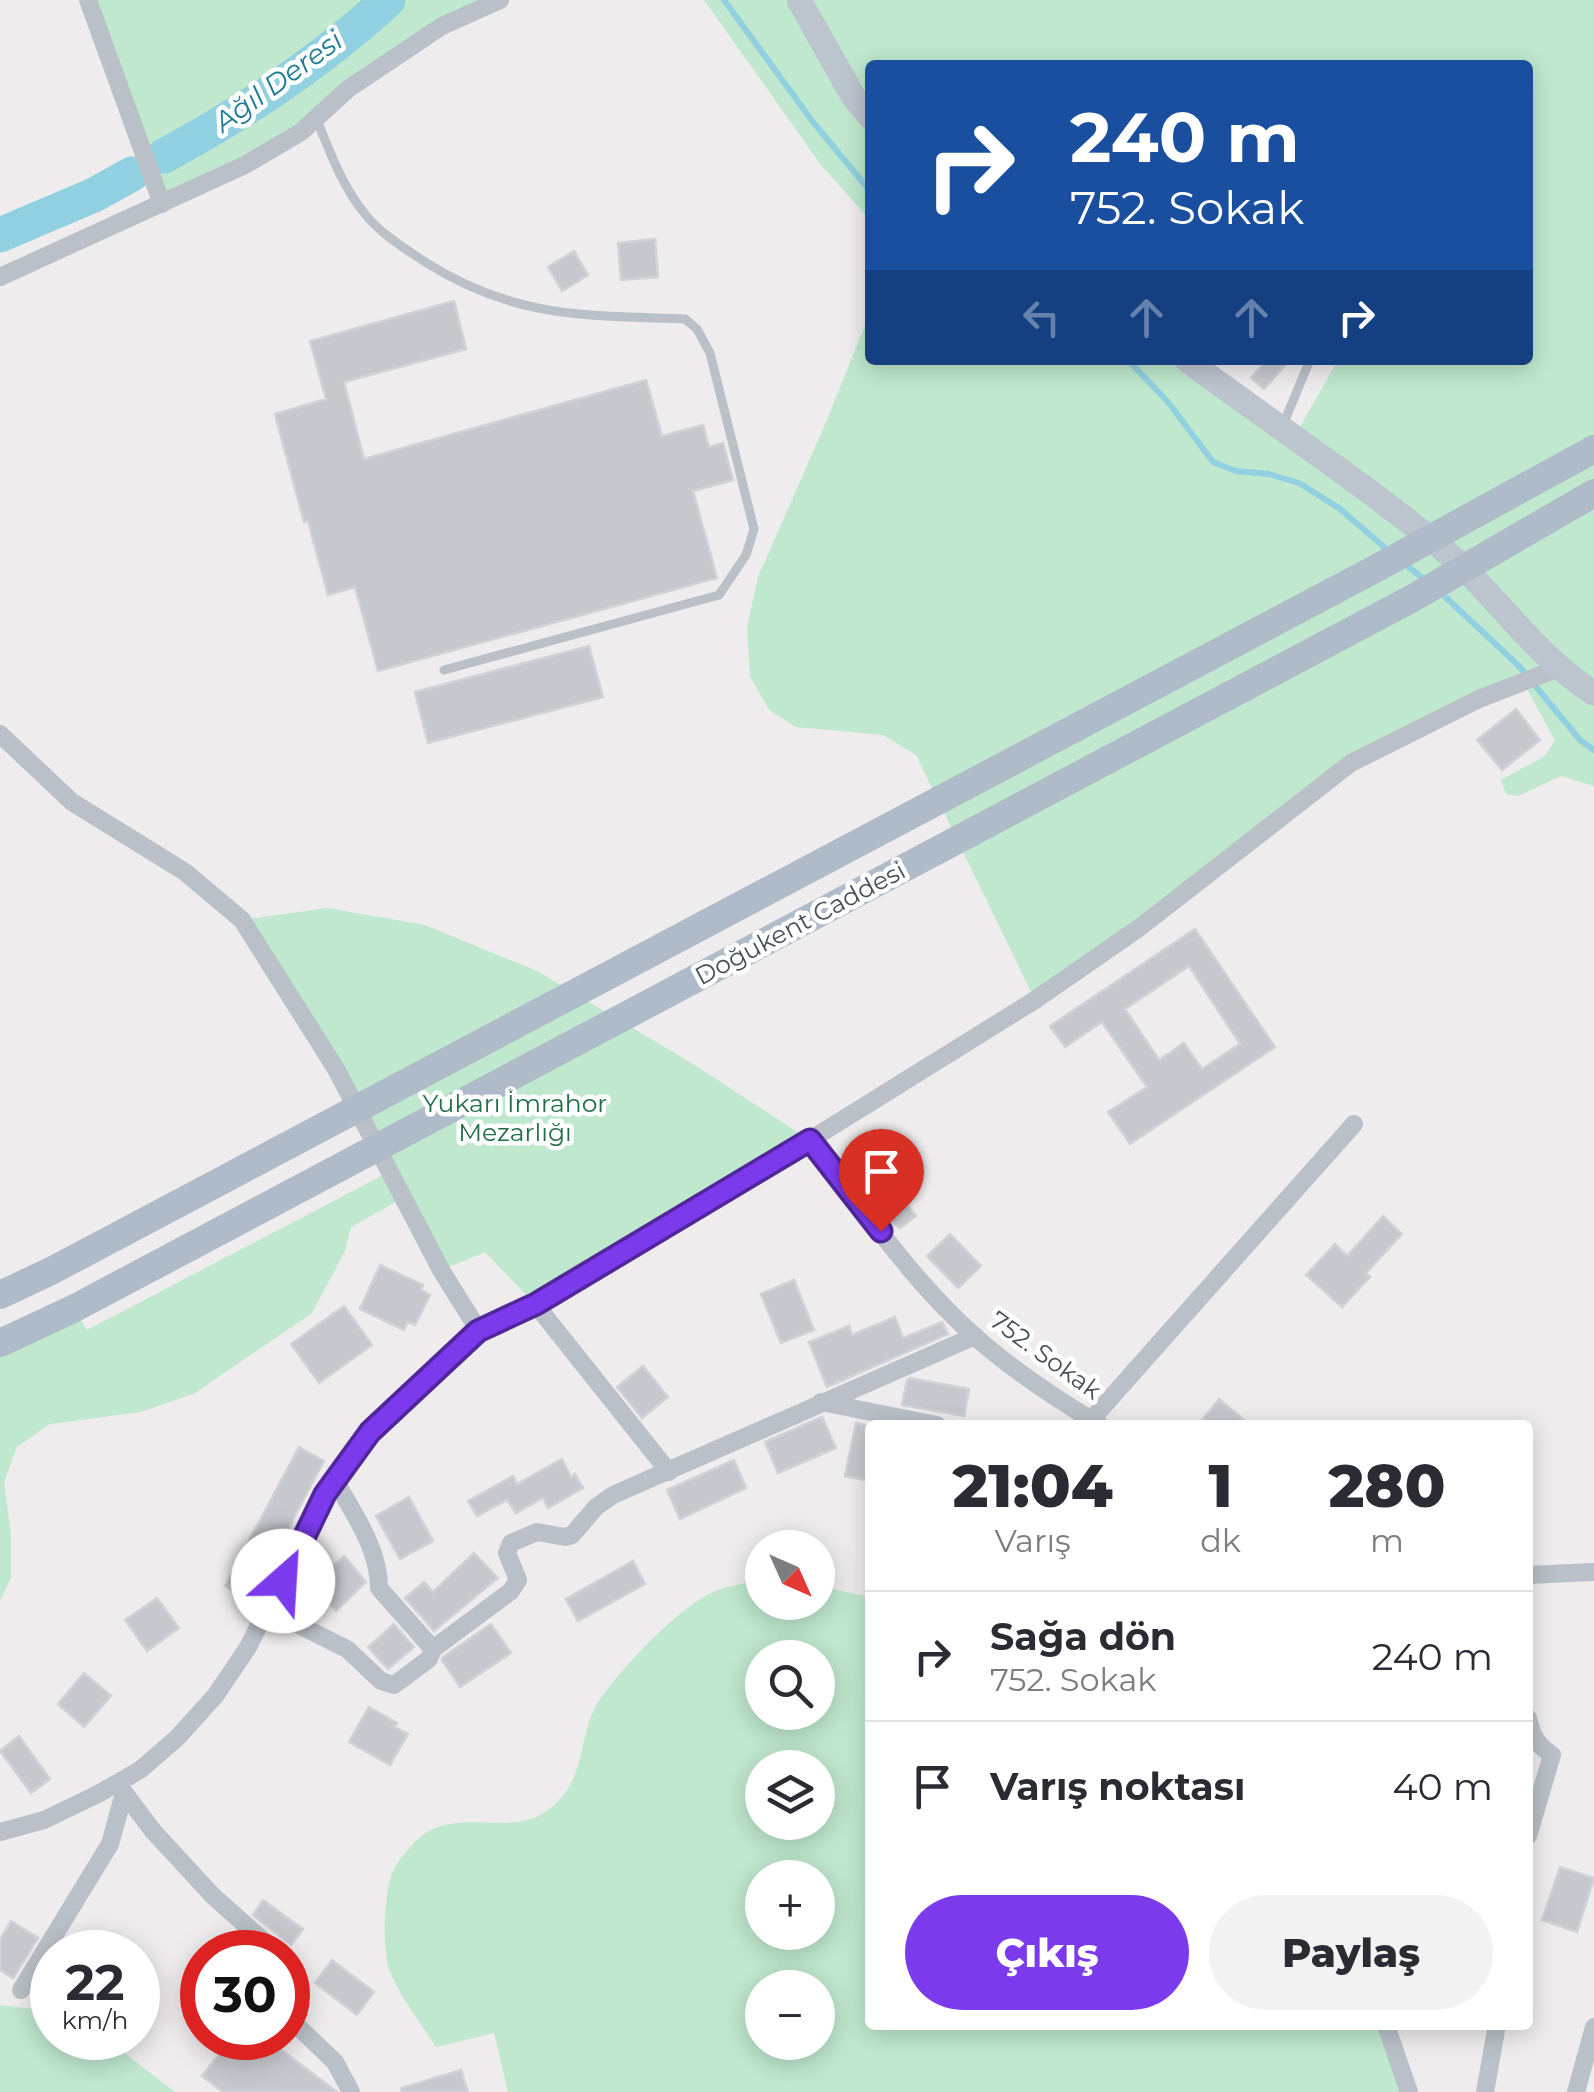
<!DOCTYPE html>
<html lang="tr">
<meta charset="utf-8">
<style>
:root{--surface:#fff;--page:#f2f2f3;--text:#2b2b33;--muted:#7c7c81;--line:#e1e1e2;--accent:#7c3aed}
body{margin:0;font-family:Montserrat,sans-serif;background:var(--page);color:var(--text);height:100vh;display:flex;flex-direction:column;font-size:38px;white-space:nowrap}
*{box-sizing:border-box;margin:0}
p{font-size:32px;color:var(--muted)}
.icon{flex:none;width:55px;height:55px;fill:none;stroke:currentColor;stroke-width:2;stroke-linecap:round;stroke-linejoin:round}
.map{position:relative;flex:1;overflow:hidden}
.panel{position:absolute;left:865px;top:1420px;width:668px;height:610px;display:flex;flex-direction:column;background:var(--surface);border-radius:10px;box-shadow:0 5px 25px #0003}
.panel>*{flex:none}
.banner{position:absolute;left:865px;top:60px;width:668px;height:305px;border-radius:10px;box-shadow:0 5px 25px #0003;background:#1a4fa0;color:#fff;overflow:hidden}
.needle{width:65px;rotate:135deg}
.buttons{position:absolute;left:745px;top:1530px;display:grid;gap:20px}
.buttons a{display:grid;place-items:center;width:90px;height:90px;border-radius:50%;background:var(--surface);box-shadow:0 5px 25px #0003;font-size:50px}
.speed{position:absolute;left:30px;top:1930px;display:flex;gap:20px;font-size:50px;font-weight:700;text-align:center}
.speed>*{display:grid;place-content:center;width:130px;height:130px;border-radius:50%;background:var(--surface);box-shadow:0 5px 25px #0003;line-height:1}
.speed small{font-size:25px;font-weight:400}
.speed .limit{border:15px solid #d22;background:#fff;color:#111}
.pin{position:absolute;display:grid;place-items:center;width:85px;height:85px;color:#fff;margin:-102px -42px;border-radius:50% 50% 50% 0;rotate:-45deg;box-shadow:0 0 10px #0007}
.pin .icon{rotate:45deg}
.me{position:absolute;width:110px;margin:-55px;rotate:26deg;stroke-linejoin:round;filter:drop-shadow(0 0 8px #0008)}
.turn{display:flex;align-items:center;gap:35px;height:210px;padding:0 40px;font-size:45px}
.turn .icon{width:130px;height:130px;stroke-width:2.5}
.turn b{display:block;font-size:70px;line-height:85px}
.lanes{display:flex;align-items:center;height:95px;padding:0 40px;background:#0003;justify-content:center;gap:50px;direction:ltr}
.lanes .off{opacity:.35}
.eta{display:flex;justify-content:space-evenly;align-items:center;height:170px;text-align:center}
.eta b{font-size:60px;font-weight:800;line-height:70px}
.cta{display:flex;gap:20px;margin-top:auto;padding:20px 40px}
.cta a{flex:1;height:115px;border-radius:60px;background:var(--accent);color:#fff;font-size:40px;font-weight:800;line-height:115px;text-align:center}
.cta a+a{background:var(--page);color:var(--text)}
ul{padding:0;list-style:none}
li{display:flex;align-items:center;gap:30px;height:130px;padding:0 40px;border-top:2px solid var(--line)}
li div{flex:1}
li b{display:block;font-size:38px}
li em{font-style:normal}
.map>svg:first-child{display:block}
</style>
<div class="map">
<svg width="1594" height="2092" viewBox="0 0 1594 2092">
<rect width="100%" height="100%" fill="#eeecec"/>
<path fill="#bfe8ce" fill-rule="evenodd" d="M88,0h412l-58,26 -141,106 -139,72z
M704,0h890v786l-33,-10 -43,20 -12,-2 -5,-14 44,-24 10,-16 -32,-58 -132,60 -356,258 -119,-245 -33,-20 -87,-8 -27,-17 -19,-34 -3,-49 11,-50 66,-150 46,-114v47h317l106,79 45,-79h190v-295h-658v155l-49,-55z
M327,908l98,17 112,46 151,90 122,79 -274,165 -51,-53 -44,18 -38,-72 -52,29 -6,24 -33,62 -117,80 -54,19 -91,12 -33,23 -13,35 7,54v42l-11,23v-258l73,-34 14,21 302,-158 -147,-252z
M762,1580v22h56v-16l52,11v428h516l23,67h-901l-14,-59 -58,14c-14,-23 -39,-54 -47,-78 -7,-21 -5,-79 4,-98 7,-14 27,-38 42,-43 47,-18 94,17 132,-38 17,-25 15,-61 30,-86 21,-33 85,-101 121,-114 14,-5 30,-7 44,-10zM762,1658h56v54h-56zM762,1768h56v54h-56zM762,1878h56v54h-56zM762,1988h56v54h-56z
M0,2005l43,5 9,5v23h48l10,4 65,50h-175z"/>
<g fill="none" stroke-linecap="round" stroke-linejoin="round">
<path stroke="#91d0e0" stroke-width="6" d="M724,0l89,122 57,69
M1128,360l40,42 45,60 23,9 33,3 30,9 40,25 52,45
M1405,564l21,17
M1440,592l79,74 61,74 14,10"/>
<path stroke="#91d0e0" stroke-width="35" d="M164,156c80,-43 157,-95 224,-156
M0,235l94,-40 38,-21"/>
</g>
<path fill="#c7c8ce" stroke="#d1d2d7" stroke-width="2.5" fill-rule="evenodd" d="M655,239l3,38 -37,3 -3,-37z
M574,251l14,24 -26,16 -14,-24z
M454,301l12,48 -122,33 20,77 282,-79 16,56 41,-11 6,22 14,-4 10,37 -40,11 24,87 -339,93 -23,-84 -27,8 -20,-74 -4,1 -29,-108 51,-15 -16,-58z
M1267,360h23l-26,29 -13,-11z
M589,646l14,51 -175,46 -13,-51z
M1516,709l24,31 -38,30 -25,-30z
M1195,929l80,118 -145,97 -22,-32 39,-25 -45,-65 -37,25 -15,-21zM1189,966l51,78 -38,25 -18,-26 -25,17 -34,-51z
M872,1159l44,57 -16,12 -11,-8 -36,-47z
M1383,1216l19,18 -36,39 4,4 -28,30 -36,-32 29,-31 12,12z
M950,1234l31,32 -23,22 -31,-32z
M380,1265l43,20 -2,5 9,5 -15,30 -7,-3 -4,8 -44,-21z
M794,1280l20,50 -33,13 -20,-49z
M344,1306l28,39 -53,38 -28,-39z
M895,1317l8,21 39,-16 6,12 -121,53 -18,-45 40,-16 3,9z
M643,1366l25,31 -26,21 -25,-31z
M910,1378l59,11 -5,27 -62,-11 5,-25z
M1219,1399l31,26h-52z
M822,1417l14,31 -58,25 -13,-31z
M856,1423l14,3v55l-25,-5z
M299,1447l25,14 -74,139 -25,-14z
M562,1459l9,18 4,-3 8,14 -35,20 -5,-10 -27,15 -9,-13 -30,16 -9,-15 45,-25 4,8z
M734,1460l12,28 -66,31 -13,-29z
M409,1497l24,44 -33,18 -24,-43z
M474,1553l24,25 -64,53 -29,-33 19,-16 9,10z
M344,1556l22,26 -30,29 -24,-25z
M633,1561l12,23 -67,37 -12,-22z
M157,1598l22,30 -32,23 -22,-31z
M394,1624l20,23 -26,22 -20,-22z
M491,1624l20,29 -51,34 -18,-27 1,-3z
M84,1673l27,23 -27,31 -26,-23z
M369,1707l28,16 -2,4 13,7 -18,31 -41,-23z
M19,1736l31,43 -19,14 -31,-42z
M1560,1867l34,11 -17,54 -35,-12z
M263,1900l40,29 -12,16 -38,-30z
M11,1921l27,17 -25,40 -13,-8v-30z
M332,1960l42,32 -17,23 -42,-32z
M232,2038h34l71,54h-114l-21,-16z
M461,2070l7,22h-66l-1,-4z"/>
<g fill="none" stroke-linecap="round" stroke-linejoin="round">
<path stroke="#b9c0c7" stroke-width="9" d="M316,118c14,34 26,68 49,96 16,20 39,34 60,48 91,57 158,53 260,57l12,10 13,24 44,176 -8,26 -27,40 -275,75
M1282,427l28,-67"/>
<path stroke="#b9c0c7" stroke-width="18" d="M88,0l74,204
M0,277l245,-112 56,-33 47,-43 94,-63 58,-26
M0,734l72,68 113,70 57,48 94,149 105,201 38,61
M810,1140c56,72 110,153 182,211 33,27 71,52 108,74
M536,1305l133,167
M821,1402l116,23
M1091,1420l263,-296
M335,1480c19,35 44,68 44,108l54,61
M1528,1575l66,-3
M269,1610l78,39 34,32 13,4 35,-26 4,-10 78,-58 7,-11 -11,-27 4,-10 26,-11 28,5 7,-2 24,-28 17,-12 362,-159
M1528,1718c4,18 8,26 24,37l-24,81
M117,1783l36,48 60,65 63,56
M0,1832l44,-12 54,-26 42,-24 37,-32 38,-42 32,-47 78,-154 46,-63 108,-101 57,-26 274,-165 225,-140 104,-72 212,-165 128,-64 80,-31
M21,1990l89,-146 14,-51
M288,2012v5l47,45 16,30
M1386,2025l23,67
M1485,2092l12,-67
M1576,2092l18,-65"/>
<path stroke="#bcc4ce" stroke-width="25" d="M799,0l54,96 17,21
M1187,360c83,62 172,120 252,186 55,45 95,110 155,147"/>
<path stroke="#afbbc8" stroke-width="28" d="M0,1295l51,-24
M0,1343l73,-34"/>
<path stroke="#afbbc8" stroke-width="28" d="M51,1271l1324,-702 219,-120
M73,1309l1340,-711 181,-105"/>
</g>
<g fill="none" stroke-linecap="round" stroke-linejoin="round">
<defs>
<path id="route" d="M283,1581l42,-87 45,-62 108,-101 58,-27 274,-164 71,91"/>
</defs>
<use href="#route" stroke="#51269a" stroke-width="25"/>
<use href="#route" stroke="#7c3aed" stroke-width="18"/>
</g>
<g text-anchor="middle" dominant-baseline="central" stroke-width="9" stroke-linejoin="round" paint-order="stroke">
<g font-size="25" fill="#474f57" stroke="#fff">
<text transform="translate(800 923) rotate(-28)">Doğukent Caddesi</text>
<text transform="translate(1046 1355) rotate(36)">752. Sokak</text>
</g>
<g font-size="25" fill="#216e47" stroke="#fff">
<text x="515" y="1103">Yukarı İmrahor<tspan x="515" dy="29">Mezarlığı</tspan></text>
</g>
<g font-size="28" font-style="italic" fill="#1d7b93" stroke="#fff">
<text transform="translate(278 81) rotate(-36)">Ağıl Deresi</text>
</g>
</g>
</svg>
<div class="buttons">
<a><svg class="needle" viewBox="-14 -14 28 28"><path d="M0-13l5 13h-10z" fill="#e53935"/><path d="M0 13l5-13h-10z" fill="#7c7c81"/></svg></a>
<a><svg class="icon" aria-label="search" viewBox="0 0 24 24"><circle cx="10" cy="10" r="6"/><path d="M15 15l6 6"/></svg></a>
<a><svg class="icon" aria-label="layers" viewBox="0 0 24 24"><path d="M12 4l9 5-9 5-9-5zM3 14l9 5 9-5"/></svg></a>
<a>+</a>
<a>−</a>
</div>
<div class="speed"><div>22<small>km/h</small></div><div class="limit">30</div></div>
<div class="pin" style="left:881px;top:1231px;background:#d93025"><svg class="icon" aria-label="arrive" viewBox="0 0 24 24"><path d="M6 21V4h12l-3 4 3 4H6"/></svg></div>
<svg class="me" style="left:283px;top:1581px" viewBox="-20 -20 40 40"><circle r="19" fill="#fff"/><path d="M0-13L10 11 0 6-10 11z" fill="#7c3aed"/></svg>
<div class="banner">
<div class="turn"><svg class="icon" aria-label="right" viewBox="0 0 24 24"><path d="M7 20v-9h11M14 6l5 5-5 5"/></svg><div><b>240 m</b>752. Sokak</div></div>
<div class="lanes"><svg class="icon off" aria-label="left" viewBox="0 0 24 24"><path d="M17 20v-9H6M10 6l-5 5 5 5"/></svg><svg class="icon off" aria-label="ahead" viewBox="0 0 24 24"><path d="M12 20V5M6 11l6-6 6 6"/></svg><svg class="icon off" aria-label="ahead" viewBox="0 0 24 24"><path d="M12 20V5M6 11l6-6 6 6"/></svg><svg class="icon" aria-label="right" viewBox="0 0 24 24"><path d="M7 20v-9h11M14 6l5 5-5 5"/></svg></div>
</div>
<section class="panel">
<div class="eta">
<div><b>21:04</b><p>Varış</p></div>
<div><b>1</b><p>dk</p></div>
<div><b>280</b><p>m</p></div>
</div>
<ul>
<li><svg class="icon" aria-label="right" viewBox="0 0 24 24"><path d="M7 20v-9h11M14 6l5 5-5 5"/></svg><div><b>Sağa dön</b><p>752. Sokak</p></div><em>240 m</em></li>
<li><svg class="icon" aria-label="arrive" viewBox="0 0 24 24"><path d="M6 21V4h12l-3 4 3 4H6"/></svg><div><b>Varış noktası</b></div><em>40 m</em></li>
</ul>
<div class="cta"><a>Çıkış</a><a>Paylaş</a></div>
</section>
</div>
